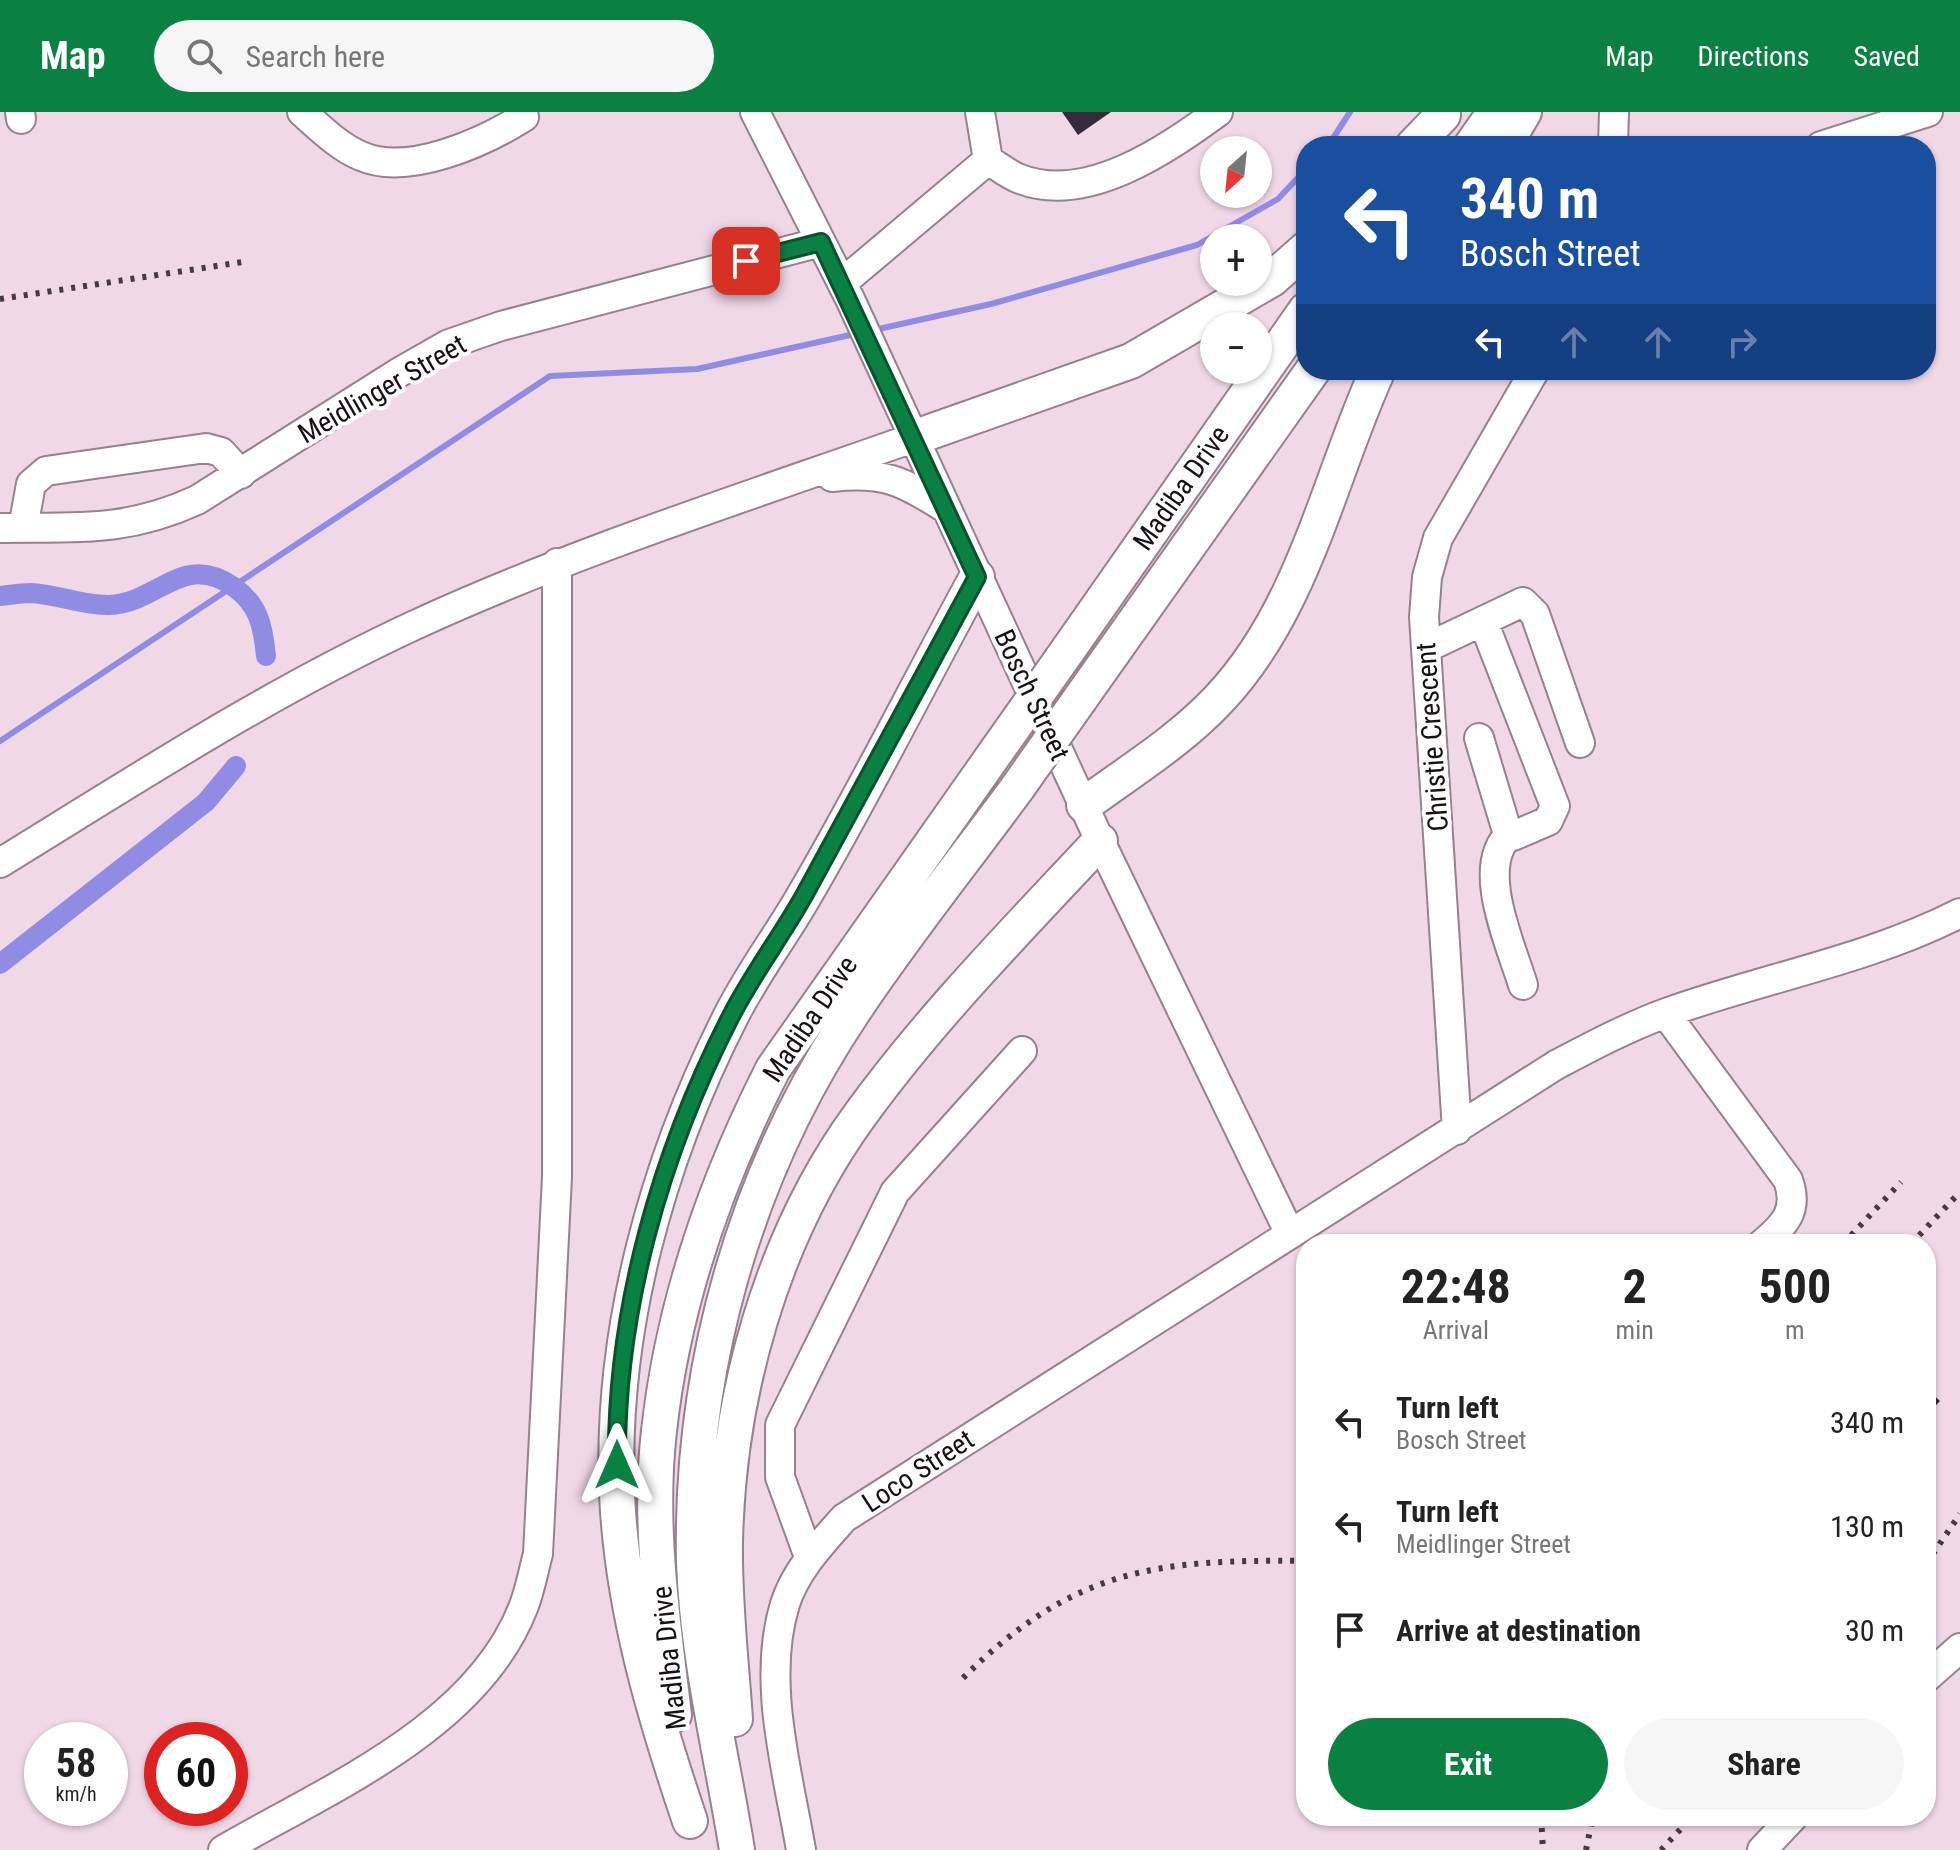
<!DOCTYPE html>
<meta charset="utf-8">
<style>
:root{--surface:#fff;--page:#f6f6f6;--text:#222;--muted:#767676;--accent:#0b8043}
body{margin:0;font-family:"Roboto Condensed",sans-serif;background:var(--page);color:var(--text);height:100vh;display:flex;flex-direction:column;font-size:30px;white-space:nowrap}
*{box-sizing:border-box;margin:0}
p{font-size:26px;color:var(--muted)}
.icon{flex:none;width:44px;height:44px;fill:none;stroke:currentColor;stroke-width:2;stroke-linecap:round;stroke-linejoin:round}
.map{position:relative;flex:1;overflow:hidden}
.details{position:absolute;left:1296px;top:1122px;width:640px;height:592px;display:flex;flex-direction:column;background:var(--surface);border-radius:32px;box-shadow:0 2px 6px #0004}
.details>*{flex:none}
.banner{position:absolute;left:1296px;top:24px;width:640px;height:244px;border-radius:32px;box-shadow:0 2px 6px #0004;background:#1a4fa0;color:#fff;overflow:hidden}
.needle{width:52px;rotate:207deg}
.buttons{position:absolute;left:1200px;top:24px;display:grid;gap:16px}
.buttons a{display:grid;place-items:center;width:72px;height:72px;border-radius:50%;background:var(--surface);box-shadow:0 2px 6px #0004;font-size:40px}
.speed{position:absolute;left:24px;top:1610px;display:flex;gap:16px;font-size:40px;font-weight:700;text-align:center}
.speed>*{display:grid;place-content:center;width:104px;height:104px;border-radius:50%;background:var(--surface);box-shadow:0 2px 6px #0004;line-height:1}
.speed small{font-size:20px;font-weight:400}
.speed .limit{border:12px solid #d22;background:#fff;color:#111}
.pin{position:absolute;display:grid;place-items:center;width:68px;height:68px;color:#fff;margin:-34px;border-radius:16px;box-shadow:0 4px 12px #0006}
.me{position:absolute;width:88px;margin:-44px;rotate:0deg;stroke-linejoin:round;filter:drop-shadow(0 0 6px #0008)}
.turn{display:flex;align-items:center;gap:28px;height:168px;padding:0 32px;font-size:36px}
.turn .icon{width:104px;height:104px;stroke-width:2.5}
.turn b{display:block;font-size:56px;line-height:68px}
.lanes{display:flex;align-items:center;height:76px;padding:0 32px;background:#0003;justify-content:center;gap:40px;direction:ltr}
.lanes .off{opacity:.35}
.eta{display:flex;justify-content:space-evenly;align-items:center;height:136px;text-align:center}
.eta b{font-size:48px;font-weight:700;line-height:56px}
.primary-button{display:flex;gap:16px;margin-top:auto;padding:16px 32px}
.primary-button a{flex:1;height:92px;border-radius:48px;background:var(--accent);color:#fff;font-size:32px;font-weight:700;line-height:92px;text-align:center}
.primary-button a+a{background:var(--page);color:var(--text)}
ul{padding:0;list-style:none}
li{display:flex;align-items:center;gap:24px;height:104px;padding:0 32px}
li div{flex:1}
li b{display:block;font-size:30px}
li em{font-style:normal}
header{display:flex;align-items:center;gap:48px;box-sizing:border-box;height:112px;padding:0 40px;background:var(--accent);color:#fff}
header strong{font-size:38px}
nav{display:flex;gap:44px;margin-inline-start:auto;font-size:28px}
.search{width:560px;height:72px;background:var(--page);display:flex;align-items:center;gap:20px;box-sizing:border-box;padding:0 28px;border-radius:44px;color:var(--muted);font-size:30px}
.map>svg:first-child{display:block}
</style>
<header>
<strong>Map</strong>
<div class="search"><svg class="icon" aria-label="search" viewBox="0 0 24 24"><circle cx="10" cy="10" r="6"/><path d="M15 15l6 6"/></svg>Search here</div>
<nav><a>Map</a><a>Directions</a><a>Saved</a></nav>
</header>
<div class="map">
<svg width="1960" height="1738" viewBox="0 0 1960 1738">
<rect width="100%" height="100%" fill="#f0d8e7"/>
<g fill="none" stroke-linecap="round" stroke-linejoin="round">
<path stroke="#908ce4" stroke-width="6" d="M1328,34l22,-34
M874,218l117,-26 206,-59 81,-46 28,-30
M0,629l550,-365 147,-7 162,-36"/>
<path stroke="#908ce4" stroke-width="20" d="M0,484c10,-1 21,-3 30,-3 27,1 53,13 79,12 50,-2 73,-54 125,-18 25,18 29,39 32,69
M0,852l206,-162 30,-36"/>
</g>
<path fill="#362b3d" d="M1062,0h49l-33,23z
M1926,1276l14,13 -14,15z"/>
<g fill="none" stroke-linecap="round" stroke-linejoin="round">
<defs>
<path id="minor" d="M20,0l1,7
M302,0c17,15 37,35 59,44 47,21 123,-14 163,-39
M755,0l95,187 250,542 190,393
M980,0l8,48c10,6 21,15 32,19 67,26 147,-30 198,-67
M1613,34l1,-34
M1821,34l107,-34
M842,171l146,-123
M832,365c51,-6 71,4 113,31
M0,416c76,-1 125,5 197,-28l201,-127 51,-29 52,-18 320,-84
M23,416l8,-44 15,-13 160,-23 15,4 20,22
M1426,536l97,-46 12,12 45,129
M1479,626l28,93 6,5 35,-15 7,-15 -72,-185
M1510,722c-36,32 1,111 13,151
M0,751c135,-83 270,-171 415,-238 161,-74 331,-128 498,-187
M1666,902l122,166c11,30 -3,45 -26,64
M1457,1018l-33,-513 3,-40 11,-39 97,-168
M809,1445l-29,-80v-52l115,-233 127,-141
M1926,1566l34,-30
M223,1738c105,-61 253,-122 300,-242 7,-17 10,-36 15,-54l19,-377v-614
M801,1738c-13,-77 -40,-168 -16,-246 11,-34 36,-60 59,-86l712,-453c36,-19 72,-38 110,-52 97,-35 202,-53 294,-100
M1762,1738l32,-34"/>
<path id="major" d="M1413,34l30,-31
M1471,34l24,-34
M1504,34l20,-34
M913,326l218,-77 141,-82 34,-30
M1061,548l245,-350
M1080,587l233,-329
M1084,693c45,-33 97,-65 135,-106 85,-90 109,-219 159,-329
M674,1603c-11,-93 -26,-190 -15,-284 14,-128 56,-248 114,-362l225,-320
M735,1607c-4,-58 -11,-118 -10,-176 3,-149 47,-307 135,-428 71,-98 158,-186 240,-274
M690,1709c-36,-106 -68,-214 -73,-327 -7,-163 40,-333 114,-478 21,-42 50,-80 73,-120 61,-104 115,-213 173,-319
M737,1738c-15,-95 -40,-192 -43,-288 -4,-194 51,-389 159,-550 51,-77 110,-150 165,-225"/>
</defs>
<use href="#minor" stroke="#97818f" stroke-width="32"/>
<use href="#major" stroke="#97818f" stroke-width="38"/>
<use href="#minor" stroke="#fff" stroke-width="28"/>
<use href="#major" stroke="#fff" stroke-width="34"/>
<path stroke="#453a42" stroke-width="6" stroke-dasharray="4 8" stroke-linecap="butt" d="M0,187l249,-38
M1843,1132l58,-62
M1911,1132l49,-52
M1926,1452l34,-50
M963,1566c110,-109 193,-119 343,-117
M1541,1704l2,34
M1586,1738l7,-34
M1661,1738l32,-34"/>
<defs>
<path id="major-bridge" d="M998,637l63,-89
M1018,675l62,-88"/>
</defs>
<use href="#major-bridge" stroke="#97818f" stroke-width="38" stroke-linecap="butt"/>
<use href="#major-bridge" stroke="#fff" stroke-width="34"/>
</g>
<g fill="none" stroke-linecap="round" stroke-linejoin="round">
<defs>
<path id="route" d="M617,1353c-2,-154 44,-313 114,-449 22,-43 52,-82 75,-124 58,-105 114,-210 171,-315l-156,-335 -75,19"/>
</defs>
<use href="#route" stroke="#07532c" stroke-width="20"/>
<use href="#route" stroke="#0b8043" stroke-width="14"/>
</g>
<g text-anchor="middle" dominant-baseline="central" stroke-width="8" stroke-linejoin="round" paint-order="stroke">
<g font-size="28" fill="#181016" stroke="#fff">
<text transform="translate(382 277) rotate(-30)">Meidlinger Street</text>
<text transform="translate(1181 376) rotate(-55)">Madiba Drive</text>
<text transform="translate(1032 583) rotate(65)">Bosch Street</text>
<text transform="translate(1432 625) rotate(-94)">Christie Crescent</text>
<text transform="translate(810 907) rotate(-56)">Madiba Drive</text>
<text transform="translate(918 1359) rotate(-33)">Loco Street</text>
<text transform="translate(669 1546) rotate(-96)">Madiba Drive</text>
</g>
</g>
</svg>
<div class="buttons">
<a><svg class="needle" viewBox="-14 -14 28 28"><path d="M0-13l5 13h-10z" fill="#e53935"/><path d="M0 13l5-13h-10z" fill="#767676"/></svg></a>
<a>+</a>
<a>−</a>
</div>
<div class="speed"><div>58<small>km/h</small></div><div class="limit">60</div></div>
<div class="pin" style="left:746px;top:149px;background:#d93025"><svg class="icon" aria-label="arrive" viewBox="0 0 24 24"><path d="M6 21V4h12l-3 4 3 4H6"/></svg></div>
<svg class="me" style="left:617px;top:1353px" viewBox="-20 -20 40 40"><path d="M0-17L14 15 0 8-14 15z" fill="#0b8043" stroke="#fff" stroke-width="4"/></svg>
<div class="banner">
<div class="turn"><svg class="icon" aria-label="left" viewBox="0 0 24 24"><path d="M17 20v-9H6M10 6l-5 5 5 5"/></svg><div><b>340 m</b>Bosch Street</div></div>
<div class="lanes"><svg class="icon" aria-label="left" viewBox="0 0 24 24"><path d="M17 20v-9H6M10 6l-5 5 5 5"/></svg><svg class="icon off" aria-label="ahead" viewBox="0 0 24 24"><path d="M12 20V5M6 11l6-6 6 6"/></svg><svg class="icon off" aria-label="ahead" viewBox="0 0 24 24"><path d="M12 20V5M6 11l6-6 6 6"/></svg><svg class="icon off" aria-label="right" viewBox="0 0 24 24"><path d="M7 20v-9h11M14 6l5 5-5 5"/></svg></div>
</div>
<section class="details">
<div class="eta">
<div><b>22:48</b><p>Arrival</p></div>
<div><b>2</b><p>min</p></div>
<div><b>500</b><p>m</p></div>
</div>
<ul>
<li><svg class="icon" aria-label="left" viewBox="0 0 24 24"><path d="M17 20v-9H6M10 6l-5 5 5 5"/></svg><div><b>Turn left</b><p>Bosch Street</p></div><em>340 m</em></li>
<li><svg class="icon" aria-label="left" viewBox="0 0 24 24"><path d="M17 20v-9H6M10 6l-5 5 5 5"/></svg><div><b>Turn left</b><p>Meidlinger Street</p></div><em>130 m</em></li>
<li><svg class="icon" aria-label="arrive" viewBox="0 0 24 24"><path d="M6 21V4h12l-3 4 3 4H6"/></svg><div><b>Arrive at destination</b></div><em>30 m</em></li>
</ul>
<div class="primary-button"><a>Exit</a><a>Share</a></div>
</section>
</div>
